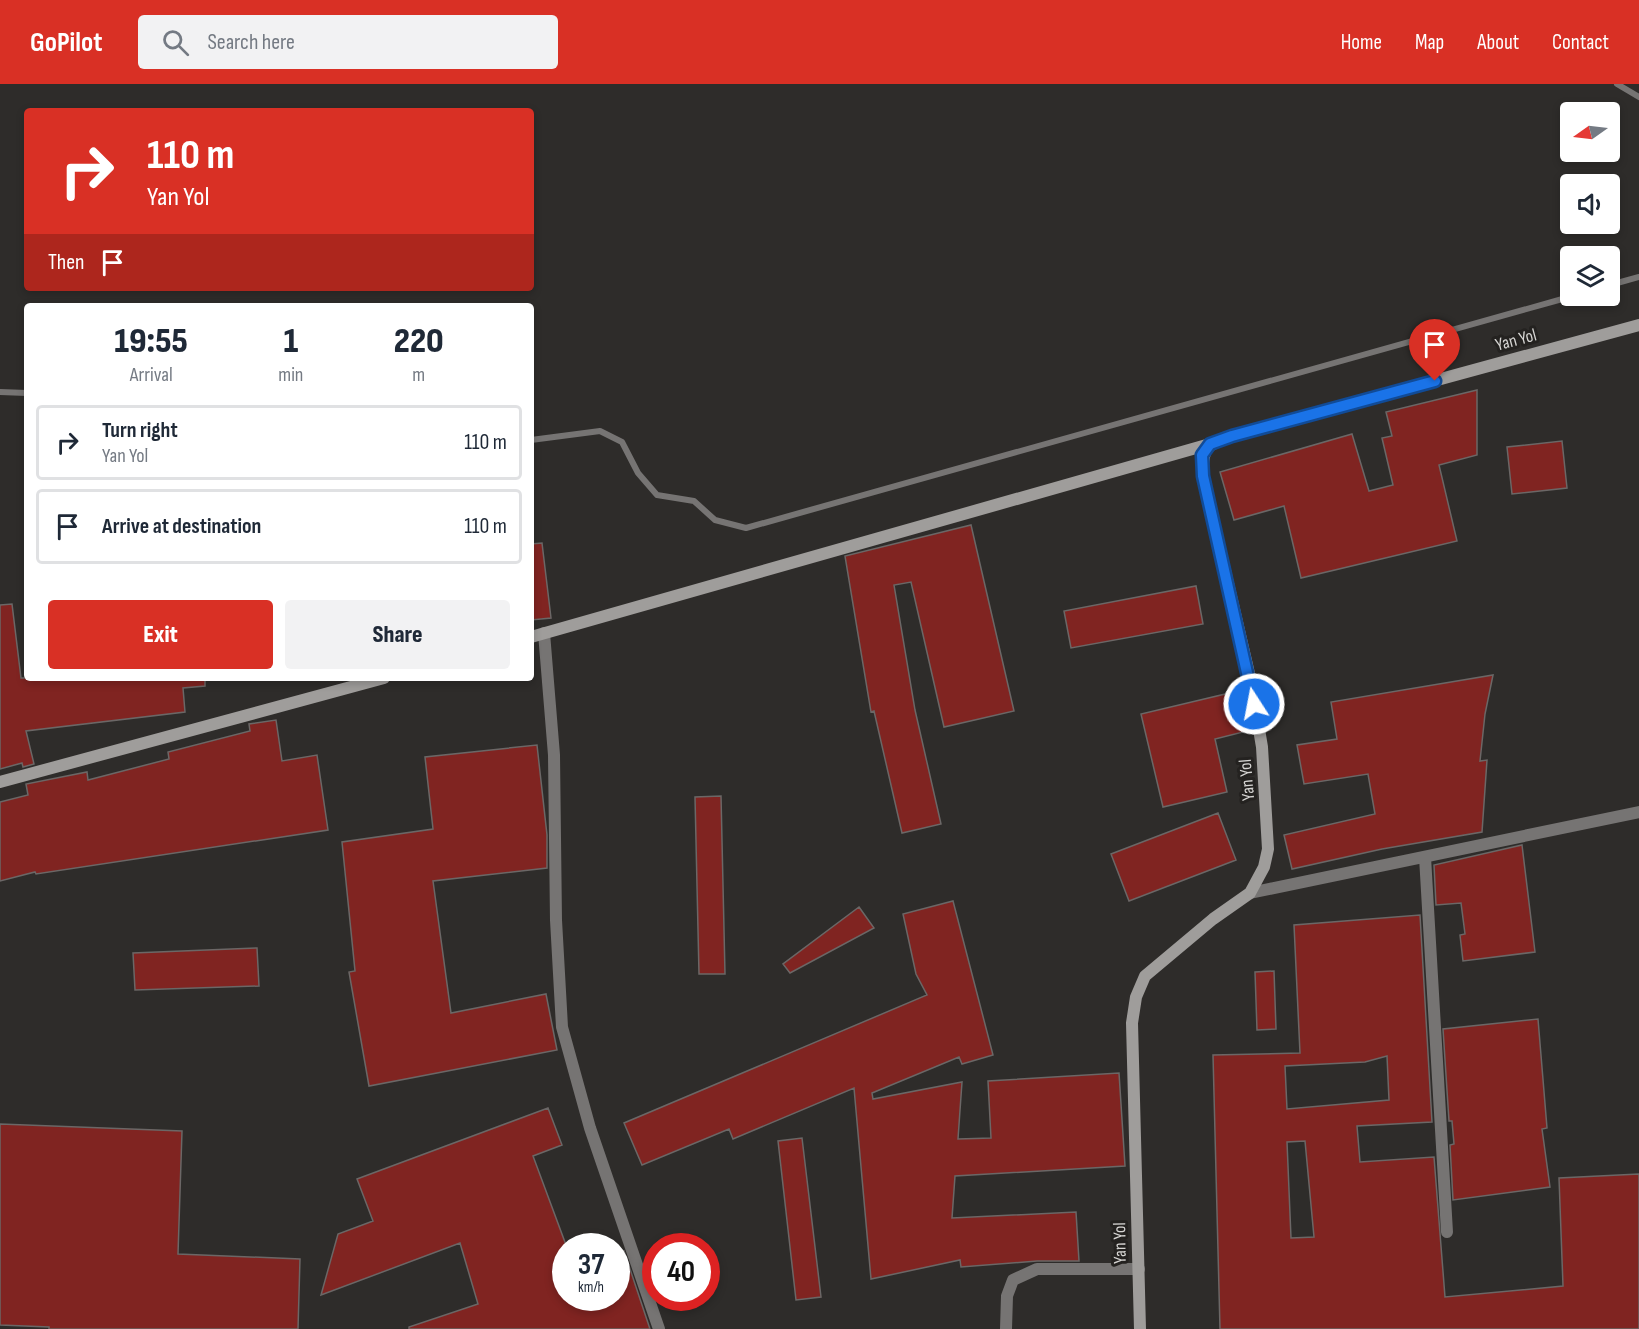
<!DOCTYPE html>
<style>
:root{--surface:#fff;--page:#f2f2f3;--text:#1f2937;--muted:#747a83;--line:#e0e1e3;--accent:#d93025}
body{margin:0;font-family:"Sofia Sans Condensed",sans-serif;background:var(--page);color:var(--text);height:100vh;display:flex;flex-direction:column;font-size:22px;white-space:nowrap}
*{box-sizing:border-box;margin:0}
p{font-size:20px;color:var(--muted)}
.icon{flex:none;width:33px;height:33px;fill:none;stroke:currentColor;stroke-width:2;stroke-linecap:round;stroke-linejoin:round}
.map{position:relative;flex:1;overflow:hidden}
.details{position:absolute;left:24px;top:219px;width:510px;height:378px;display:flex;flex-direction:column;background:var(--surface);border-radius:6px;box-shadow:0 3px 9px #0003}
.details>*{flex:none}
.guide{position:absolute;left:24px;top:24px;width:510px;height:183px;border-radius:6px;box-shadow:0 3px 9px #0003;background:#d93025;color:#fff;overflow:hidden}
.needle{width:39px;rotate:256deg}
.buttons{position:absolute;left:1560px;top:18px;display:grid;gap:12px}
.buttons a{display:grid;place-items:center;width:60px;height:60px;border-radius:6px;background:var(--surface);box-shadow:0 3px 9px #0003;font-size:30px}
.speed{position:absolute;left:552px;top:1149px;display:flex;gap:12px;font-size:30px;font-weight:700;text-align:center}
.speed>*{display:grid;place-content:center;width:78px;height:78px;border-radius:50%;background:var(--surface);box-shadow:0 3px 9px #0003;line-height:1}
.speed small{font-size:15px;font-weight:400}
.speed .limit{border:9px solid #d22;background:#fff;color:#111}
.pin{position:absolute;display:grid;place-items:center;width:51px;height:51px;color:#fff;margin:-62px -26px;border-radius:50% 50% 50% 0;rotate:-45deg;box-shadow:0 0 6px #0007}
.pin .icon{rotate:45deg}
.me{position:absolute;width:66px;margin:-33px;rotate:349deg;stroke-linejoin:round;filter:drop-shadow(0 0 4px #0008)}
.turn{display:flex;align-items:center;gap:21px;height:126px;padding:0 24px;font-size:27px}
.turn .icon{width:78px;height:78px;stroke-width:2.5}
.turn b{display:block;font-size:42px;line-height:51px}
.then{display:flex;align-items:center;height:57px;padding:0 24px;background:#0003;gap:12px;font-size:22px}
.eta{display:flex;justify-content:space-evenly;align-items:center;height:102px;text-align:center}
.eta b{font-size:36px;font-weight:800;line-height:42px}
.primary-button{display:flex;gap:12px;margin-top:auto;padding:12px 24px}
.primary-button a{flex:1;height:69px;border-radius:6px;background:var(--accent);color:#fff;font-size:24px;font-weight:800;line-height:69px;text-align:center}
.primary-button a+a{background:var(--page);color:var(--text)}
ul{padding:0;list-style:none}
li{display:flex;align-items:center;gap:18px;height:75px;margin:0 12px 9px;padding:0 12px;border:3px solid var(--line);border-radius:6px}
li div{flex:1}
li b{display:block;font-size:22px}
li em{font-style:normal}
header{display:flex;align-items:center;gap:36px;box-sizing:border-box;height:84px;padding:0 30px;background:var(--accent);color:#fff}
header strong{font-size:28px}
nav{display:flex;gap:33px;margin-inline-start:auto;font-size:21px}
.search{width:420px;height:54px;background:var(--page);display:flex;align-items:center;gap:15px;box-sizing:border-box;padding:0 21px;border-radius:6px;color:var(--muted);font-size:22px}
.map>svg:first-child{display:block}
</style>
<header>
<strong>GoPilot</strong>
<div class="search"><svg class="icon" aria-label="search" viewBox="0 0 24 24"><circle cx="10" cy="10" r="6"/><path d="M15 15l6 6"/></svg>Search here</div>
<nav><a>Home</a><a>Map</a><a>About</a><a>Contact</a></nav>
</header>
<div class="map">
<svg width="1639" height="1245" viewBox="0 0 1639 1245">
<rect width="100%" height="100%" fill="#2e2c2a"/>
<path fill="#802421" stroke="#6b6766" stroke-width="1.5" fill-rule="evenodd" d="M1477,306v65l-38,10 18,76 -156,37 -17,-72 -50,14 -14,-48 132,-38 17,57 24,-6 -11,-47 10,-2 -6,-24z
M1562,357l5,47 -55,6 -5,-47z
M971,441l43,186 -70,16 -33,-145 -17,3 21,125 26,114 -39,9 -28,-122 -3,1 -26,-156z
M542,459l9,75 -20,2v-76z
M1196,502l7,38 -132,24 -7,-37z
M12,520l9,74h184v8l-22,2 2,24 -159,19 8,33 -11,3 -1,-4 -22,6v-164z
M1493,591l-8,39 -5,47 7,-1 -5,72 -100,17 -90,20 -8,-34 91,-21 -7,-40 -64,10 -7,-39 40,-6 -6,-37z
M1238,607l9,40 -32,8 12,53 -64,15 -22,-93z
M276,636l6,41 35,-6 11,75 -292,44 -1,-2 -35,9v-79l28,-7 -2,-11 61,-12 1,8 81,-21 -1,-7 82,-21 -1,-7z
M537,661l10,90v33l-114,13 18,132 95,-19 11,56 -188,36 -20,-114 6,-1 -13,-129 91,-13 -8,-72z
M721,712l4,178h-26l-4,-177z
M1218,729l18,47 -107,41 -18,-47z
M1522,761l13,107 -72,9 -3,-26 5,-1 -4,-31 -25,2 -2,-40z
M953,817l40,154 -31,9 -3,-7 -87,36 1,6 89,-17 -4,57 33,-1 -3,-57 131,-8 6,93 -170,10 -3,42 124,-6 3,49h-42l-76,6 -1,-7 -89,19 -17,-191 -121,51 -4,-10 -87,36 -18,-42 303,-128 -11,-21 -13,-60z
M859,823l15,21 -84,45 -7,-9z
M1420,831l12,207 -75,4 3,36 74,-5 11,140 118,-11 -4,-108 80,-4v155h-419l-7,-274 87,-2 -6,-128zM1387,972l2,44 -102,9 -2,-43 80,-4zM1305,1057l9,96 -23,1 -4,-96z
M257,864l2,38 -124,4 -2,-37z
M1274,887l2,58 -19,1 -2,-58z
M1538,935l9,109 -5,1 8,58 -97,13 -3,-55 4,-1 -2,-23h-3l-6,-92z
M548,1024l14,37 -29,11 33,89v53h50v-45l8,-2 26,78h-241v-2l69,-23 -18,-61 -139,52 17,-61 35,-13 -16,-42z
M0,1040l182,7 -4,123 122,5 -2,70h-249v-2l-49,-2z
M802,1054l19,159 -25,3 -18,-159z"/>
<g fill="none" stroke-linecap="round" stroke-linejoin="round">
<path stroke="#767473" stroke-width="6" d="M1617,0l22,13
M1610,201l29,-8
M0,308l27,1
M531,356l69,-9 22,11 16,31 19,22 37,6 21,19 31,8 827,-232"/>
<path stroke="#767473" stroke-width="12" d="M544,549l10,122 2,165 6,107 28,101 69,201
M1425,773l22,375
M1250,809l389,-81
M1006,1245l1,-33 6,-16 24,-11h102"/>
<path stroke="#9f9d9b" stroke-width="12" d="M531,553l679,-193
M0,698l384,-104
M1140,1245l-8,-306 4,-26 9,-21 68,-57 37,-26 14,-26 4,-18 -6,-102 -11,-65 -48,-206c-1,-29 3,-31 29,-40l407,-111"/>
</g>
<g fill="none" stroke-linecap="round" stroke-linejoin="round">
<defs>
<path id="route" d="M1254,620l-51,-228 -1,-21 8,-11 22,-8 203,-55"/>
</defs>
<use href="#route" stroke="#114b97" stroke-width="15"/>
<use href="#route" stroke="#1a73e8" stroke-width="10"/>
</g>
<g text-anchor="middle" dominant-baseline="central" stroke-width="6" stroke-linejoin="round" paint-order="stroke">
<g font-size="18" fill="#d6d5d3" stroke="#242220">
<text transform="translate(1516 256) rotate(-15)">Yan Yol</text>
<text transform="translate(1247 696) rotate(-95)">Yan Yol</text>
<text transform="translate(1120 1159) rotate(-91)">Yan Yol</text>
</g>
</g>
</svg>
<div class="buttons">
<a><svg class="needle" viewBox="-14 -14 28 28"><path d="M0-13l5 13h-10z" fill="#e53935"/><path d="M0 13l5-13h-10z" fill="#747a83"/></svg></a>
<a><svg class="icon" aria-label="sound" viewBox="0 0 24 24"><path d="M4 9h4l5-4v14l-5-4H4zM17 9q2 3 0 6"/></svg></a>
<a><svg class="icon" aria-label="layers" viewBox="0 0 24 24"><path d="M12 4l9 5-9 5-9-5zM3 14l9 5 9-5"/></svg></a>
</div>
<div class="speed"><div>37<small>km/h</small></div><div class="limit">40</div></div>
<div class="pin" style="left:1435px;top:297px;background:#d93025"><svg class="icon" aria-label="arrive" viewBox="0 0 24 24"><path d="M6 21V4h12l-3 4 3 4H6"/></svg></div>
<svg class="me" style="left:1254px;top:620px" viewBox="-20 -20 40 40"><circle r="17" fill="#1a73e8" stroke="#fff" stroke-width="3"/><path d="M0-11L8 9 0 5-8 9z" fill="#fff"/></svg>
<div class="guide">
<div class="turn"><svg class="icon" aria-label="right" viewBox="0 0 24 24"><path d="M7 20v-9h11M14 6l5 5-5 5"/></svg><div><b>110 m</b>Yan Yol</div></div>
<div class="then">Then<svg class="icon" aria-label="arrive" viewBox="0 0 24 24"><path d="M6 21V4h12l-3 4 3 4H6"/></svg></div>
</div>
<section class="details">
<div class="eta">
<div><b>19:55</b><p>Arrival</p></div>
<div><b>1</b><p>min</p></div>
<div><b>220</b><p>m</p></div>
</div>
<ul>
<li><svg class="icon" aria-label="right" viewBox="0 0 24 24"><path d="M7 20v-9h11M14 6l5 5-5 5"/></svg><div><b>Turn right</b><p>Yan Yol</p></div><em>110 m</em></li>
<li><svg class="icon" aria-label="arrive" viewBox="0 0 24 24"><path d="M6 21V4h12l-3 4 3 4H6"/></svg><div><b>Arrive at destination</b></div><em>110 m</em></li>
</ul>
<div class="primary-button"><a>Exit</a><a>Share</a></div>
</section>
</div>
